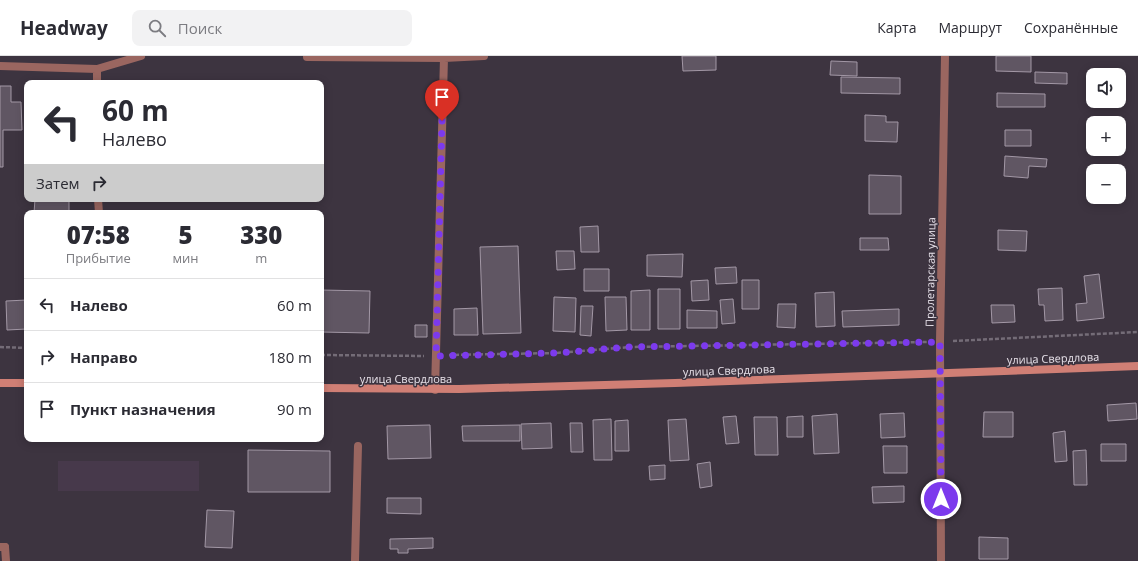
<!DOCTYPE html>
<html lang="ru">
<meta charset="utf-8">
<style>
:root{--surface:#fff;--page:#f2f2f3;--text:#2b2b33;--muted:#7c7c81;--line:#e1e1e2}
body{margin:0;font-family:"Open Sans",sans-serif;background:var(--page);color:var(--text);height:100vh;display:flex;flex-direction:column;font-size:15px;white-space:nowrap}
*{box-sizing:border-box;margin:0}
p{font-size:13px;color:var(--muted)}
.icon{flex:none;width:22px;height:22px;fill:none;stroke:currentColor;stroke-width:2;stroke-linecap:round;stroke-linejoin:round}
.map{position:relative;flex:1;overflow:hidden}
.panel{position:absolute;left:24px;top:154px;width:300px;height:232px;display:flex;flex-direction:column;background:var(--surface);border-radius:8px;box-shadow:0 2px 10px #0003}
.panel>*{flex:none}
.hud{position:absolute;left:24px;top:24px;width:300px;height:122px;border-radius:8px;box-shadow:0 2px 10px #0003;background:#fff;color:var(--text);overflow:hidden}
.fabs{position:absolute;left:1086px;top:12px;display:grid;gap:8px}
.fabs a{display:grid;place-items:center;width:40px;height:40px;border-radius:8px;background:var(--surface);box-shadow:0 2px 10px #0003;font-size:20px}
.pin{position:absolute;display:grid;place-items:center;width:34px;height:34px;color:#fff;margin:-41px -17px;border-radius:50% 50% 50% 0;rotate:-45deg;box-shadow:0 0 4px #0007}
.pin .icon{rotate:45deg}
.me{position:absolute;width:44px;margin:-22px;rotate:0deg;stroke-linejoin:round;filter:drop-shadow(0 0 3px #0008)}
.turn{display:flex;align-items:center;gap:14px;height:84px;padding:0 12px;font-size:18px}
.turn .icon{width:52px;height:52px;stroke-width:2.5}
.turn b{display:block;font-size:28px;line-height:34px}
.then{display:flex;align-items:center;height:38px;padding:0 12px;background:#0003;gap:8px;font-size:15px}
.eta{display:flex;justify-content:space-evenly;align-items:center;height:68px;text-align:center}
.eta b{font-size:24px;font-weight:800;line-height:28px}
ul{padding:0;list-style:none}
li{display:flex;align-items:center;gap:12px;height:52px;padding:0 12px;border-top:1px solid var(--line)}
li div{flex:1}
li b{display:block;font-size:15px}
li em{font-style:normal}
header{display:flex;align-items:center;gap:24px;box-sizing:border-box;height:56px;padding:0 20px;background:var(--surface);border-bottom:1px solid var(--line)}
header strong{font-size:19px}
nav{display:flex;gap:22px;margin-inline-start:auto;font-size:14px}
.search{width:280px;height:36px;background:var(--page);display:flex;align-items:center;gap:10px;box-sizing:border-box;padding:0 14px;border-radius:8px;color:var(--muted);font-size:15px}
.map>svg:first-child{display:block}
</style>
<header>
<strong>Headway</strong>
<div class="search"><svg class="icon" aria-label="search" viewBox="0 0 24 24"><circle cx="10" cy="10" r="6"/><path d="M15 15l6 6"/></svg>Поиск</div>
<nav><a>Карта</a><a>Маршрут</a><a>Сохранённые</a></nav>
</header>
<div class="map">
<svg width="1138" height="505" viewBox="0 0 1138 505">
<rect width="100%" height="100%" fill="#3d3440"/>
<path fill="#47394b" d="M58,405h141v30h-141z"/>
<path fill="#605663" stroke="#a398a6" d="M682,0h34v14l-33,1z
M996,0h35v16l-35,-1z
M831,5l26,1v14l-27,-1z
M1035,16l32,1v11l-32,-1z
M841,21l59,1v16l-59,-1z
M0,30h11v16h10l1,28h-19v37h-3z
M997,37l48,1v13h-48z
M865,59l21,1v6h12l-1,20 -32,-1z
M1005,74h26v16h-26z
M1005,100l42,3 -1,8 -17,-1 -1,12 -24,-2z
M869,119l32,1v38h-32z
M35,143h34v14h-35z
M598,170l1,26h-18l-1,-25z
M998,174l29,1 -1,20 -28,-1z
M860,182h28l1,12h-29z
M518,190l3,87 -38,1 -3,-87z
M556,195h18l1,18 -18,1z
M683,198l-1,23 -35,-1v-21z
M736,211l1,16 -21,1 -1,-16z
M584,213h25v22h-25z
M1099,218l5,44 -27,3 -1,-17 11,-1 -3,-27z
M708,224l1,20 -17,1 -1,-20z
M742,224h17v29h-17z
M1062,232l1,32 -18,1 -1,-16h-5l-1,-16z
M658,233h22v40h-22z
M321,234l49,1 -1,42 -48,-1z
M650,234v40h-19v-39z
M834,236l1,34 -19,1 -1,-34z
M554,241l22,1 -1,34 -22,-1z
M605,241h21l1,33 -21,1z
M733,243l2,24 -13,1 -2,-24z
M27,244v29l-20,1 -1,-29z
M778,248h18l-1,24 -18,-1z
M991,249h23l1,17 -23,1z
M581,250h12l-2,30 -11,-1z
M477,252l1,27h-24v-26z
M899,253v16l-56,2 -1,-16z
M687,254l30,1v17h-30z
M415,269h12v12h-12z
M1136,347l1,16 -29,2 -1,-16z
M984,356h29v25h-30z
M904,357l1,24 -24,1 -1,-24z
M837,358l2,39 -25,1 -2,-38z
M736,360l3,27 -13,1 -3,-27z
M803,360v21h-16v-20z
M754,361h23l1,38h-23z
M611,363l1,41h-18l-1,-40z
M686,363l3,41 -19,1 -2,-41z
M628,364l1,31h-14v-30z
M551,367l1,25 -30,1 -1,-25z
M570,367h12l1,29h-12z
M430,369l1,33 -43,1 -1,-33z
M520,369v16h-57l-1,-15z
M1065,375l2,30 -12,1 -2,-29z
M1101,388h25v17h-25z
M883,390h24v27h-23z
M248,394l82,1v41h-82z
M1086,394l1,35h-13l-1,-34z
M710,406l2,24 -12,2 -3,-24z
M665,409v14l-15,1 -1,-14z
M904,430v16l-31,1 -1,-16z
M387,442h34v16l-34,-1z
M207,454l27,1 -2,37 -27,-1z
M979,481l29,1v21h-29z
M433,482v10l-25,1v4h-10v-4h-8v-10z"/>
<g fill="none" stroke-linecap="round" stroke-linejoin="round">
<path stroke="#746c77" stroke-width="2.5" stroke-dasharray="4 2" stroke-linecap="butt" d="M953,285l185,-9
M0,291l27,1
M321,299l103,1
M449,299l107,-2 75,-6 297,-5"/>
<path stroke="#9a6660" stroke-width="8" d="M307,1l137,1 40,-2
M97,13l44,-13
M435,334l9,-332
M5,491l1,14"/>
<path stroke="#9a6660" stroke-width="8" d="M0,10l97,3v14
M98,143l1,14
M0,491h5
M355,505l3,-115
M941,505l-1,-219 5,-286"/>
<path stroke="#d07f75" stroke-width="8" d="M0,327h27
M321,332l138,1 216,-6 463,-17"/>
</g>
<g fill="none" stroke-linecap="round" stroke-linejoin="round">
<path stroke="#7c3aed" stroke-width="7" stroke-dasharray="0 12.6" d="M442,65l-6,235 120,-3 74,-6 310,-5 1,157"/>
</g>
<g text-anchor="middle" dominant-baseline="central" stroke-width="3" stroke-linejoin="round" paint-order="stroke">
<g font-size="11" fill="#e7e1e9" stroke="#3d3440">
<text transform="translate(930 216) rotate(-89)">Пролетарская улица</text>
<text transform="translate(1053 302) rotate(-2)">улица Свердлова</text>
<text transform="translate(729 314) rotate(-2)">улица Свердлова</text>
<text x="406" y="322">улица Свердлова</text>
</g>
</g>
</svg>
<div class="fabs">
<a><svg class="icon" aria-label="sound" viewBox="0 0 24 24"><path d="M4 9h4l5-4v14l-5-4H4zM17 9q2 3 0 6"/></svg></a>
<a>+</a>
<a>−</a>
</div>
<div class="pin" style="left:442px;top:65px;background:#d93025"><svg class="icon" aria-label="arrive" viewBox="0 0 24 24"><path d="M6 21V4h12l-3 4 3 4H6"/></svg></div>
<svg class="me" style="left:941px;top:443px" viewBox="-20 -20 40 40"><circle r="17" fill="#7c3aed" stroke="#fff" stroke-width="3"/><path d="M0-11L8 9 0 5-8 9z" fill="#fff"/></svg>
<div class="hud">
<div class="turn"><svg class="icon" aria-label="left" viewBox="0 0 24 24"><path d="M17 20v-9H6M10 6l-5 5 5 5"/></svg><div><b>60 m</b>Налево</div></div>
<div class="then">Затем<svg class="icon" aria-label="right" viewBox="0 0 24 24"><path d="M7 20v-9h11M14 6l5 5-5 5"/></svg></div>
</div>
<section class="panel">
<div class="eta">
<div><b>07:58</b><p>Прибытие</p></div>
<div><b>5</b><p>мин</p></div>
<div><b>330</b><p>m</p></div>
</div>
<ul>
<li><svg class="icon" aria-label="left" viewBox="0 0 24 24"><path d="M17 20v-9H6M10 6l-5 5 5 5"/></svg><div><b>Налево</b></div><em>60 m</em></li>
<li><svg class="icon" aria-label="right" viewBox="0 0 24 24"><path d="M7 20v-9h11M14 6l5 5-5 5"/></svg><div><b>Направо</b></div><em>180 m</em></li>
<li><svg class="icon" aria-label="arrive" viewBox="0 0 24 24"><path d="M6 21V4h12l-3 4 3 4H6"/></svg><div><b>Пункт назначения</b></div><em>90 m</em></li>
</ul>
</section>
</div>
